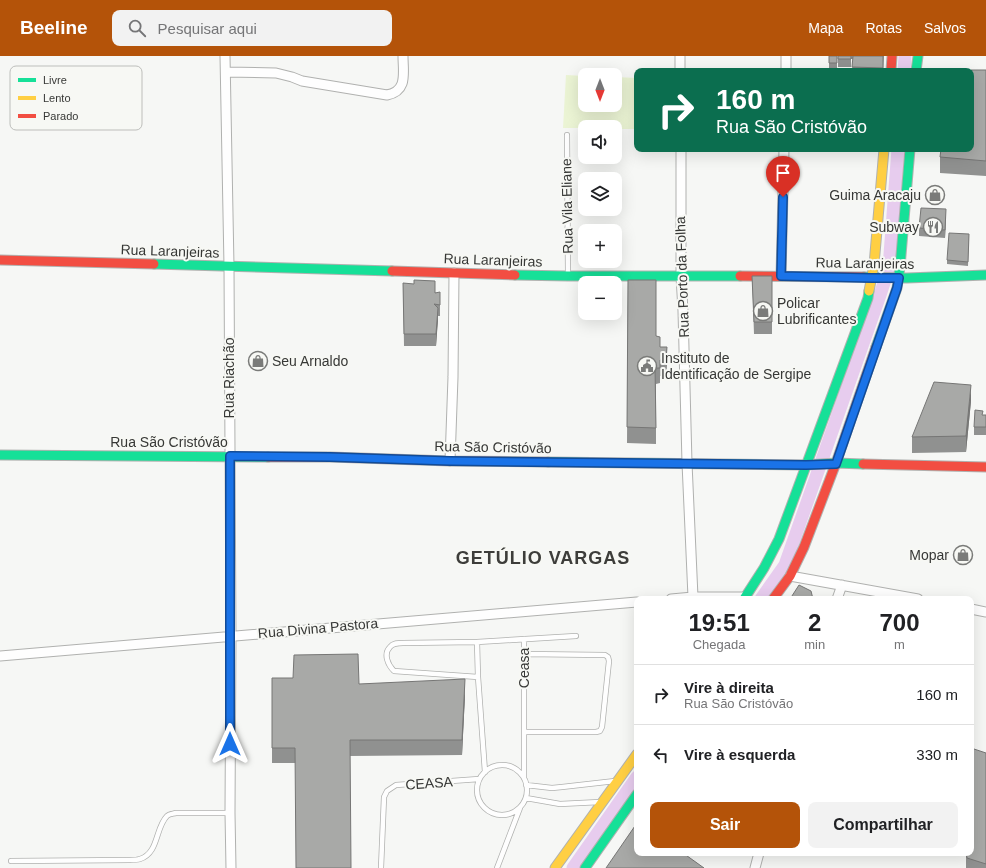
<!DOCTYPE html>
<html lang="pt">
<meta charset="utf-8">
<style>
:root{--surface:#fff;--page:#f2f2f2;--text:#202124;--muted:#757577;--line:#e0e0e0;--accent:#b45309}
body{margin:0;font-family:Helvetica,sans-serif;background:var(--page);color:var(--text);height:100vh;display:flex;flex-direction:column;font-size:15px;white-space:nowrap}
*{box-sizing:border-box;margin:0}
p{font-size:13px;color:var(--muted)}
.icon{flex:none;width:22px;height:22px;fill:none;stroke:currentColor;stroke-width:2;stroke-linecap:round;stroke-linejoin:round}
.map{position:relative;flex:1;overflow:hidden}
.drawer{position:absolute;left:634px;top:540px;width:340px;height:260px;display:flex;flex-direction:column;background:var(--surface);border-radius:8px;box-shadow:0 4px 16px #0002}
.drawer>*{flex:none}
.banner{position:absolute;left:634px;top:12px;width:340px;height:84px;border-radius:8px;box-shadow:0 4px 16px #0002;background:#0b6e4f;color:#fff;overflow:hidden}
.needle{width:26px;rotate:180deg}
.buttons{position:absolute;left:578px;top:12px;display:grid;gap:8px}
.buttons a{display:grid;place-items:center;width:44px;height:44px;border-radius:8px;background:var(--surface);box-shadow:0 4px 16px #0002;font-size:20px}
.pin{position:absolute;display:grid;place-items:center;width:34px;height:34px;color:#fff;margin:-41px -17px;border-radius:50% 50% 50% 0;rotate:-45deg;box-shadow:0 0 4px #0007}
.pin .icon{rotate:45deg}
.me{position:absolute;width:44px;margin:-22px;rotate:0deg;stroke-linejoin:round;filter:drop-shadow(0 0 3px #0008)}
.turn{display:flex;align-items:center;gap:14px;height:84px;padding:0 16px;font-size:18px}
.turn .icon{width:52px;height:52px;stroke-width:2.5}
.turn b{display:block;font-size:28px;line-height:34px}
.eta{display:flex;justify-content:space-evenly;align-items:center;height:68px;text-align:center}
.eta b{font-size:24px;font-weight:600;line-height:28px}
.button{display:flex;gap:8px;margin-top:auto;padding:8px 16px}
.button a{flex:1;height:46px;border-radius:8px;background:var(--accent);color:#fff;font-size:16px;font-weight:600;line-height:46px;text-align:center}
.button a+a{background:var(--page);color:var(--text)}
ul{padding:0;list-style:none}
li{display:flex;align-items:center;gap:12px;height:60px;padding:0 16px;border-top:1px solid var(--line)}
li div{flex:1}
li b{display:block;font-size:15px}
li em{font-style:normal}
header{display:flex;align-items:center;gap:24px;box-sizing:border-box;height:56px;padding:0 20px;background:var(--accent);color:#fff}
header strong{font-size:19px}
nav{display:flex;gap:22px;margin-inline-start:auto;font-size:14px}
.search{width:280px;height:36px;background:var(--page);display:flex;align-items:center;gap:10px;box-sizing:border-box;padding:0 14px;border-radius:8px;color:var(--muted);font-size:15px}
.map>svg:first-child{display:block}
</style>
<header>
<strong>Beeline</strong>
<div class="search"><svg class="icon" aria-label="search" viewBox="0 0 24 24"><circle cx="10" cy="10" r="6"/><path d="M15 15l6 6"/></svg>Pesquisar aqui</div>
<nav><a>Mapa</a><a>Rotas</a><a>Salvos</a></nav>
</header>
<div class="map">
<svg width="986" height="812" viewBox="0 0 986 812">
<rect width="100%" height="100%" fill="#f6f7f5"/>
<path fill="#ebf4d4" d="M566,19l19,1v29h30v-28l22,1v51h-22v-2h-30v1h-22z"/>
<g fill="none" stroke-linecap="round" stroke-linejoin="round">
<path stroke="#e7ccee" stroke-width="13" d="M904,15l1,-15
M761,543l24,-34 95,-270 9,-27 9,-119
M573,812l64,-91"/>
<defs>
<path id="lane" d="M567,79l1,139
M477,586l1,35 7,95
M524,598l81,1 3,2 1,4 -7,66 -2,4 -4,1h-72
M478,621l-84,-6c-6,-6 -11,-17 -4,-24 3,-4 8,-4 13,-4l74,-1 99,-6
M477 734a25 25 0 1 1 50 0a25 25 0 1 1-50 0Z
M524,722v-139
M526,729l26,3 10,-1 53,-6
M526,742l34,6 40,-2
M11,805l119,-1c3,0 7,0 10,-1 19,-6 15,-31 27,-43 2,-2 5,-2 9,-3h54
M381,812l3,-71 3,-6 9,-6 83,-6
M497,812l23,-60"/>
<path id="street" d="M225,0l4,210 2,370 -1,177 1,55
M680,0v15
M786,0v15
M226,16l50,1 16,4 10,4 85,14c21,-4 16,-22 16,-39
M681,93v127l2,35 4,152 6,134
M781,220l3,-127
M450,405l3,-84 1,-104
M790,520l128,23
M671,543l22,-2h52
M837,543l5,-14
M971,553l15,3
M0,600l637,-54
M755,812l4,-15"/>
<path id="fast" d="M916,15l2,-15
M154,208l238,7
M515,219l53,1h172
M864,221l43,1 79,-3
M876,291l21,-59 3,-21 10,-118
M0,399l268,2
M548,406l258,3 30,-2 27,1
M744,543l20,-31 15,-29 89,-241 1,-7
M585,812l52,-74"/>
<path id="slow" d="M869,235l5,-26 10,-116
M555,812l82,-114"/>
<path id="jam" d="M891,15l1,-15
M0,204l154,4
M392,215l123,4
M740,220l124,1
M268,401h62l120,4 98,1
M863,408l123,3
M773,543l17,-23 14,-29 32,-84 40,-116"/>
</defs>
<use href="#lane" stroke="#b0b1af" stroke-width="6"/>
<use href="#street" stroke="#b0b1af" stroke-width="11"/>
<use href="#fast" stroke="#b0b1af" stroke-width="11"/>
<use href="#slow" stroke="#b0b1af" stroke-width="11"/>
<use href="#jam" stroke="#b0b1af" stroke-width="11"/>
<use href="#lane" stroke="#fefefe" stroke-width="4.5"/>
<use href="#street" stroke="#fefefe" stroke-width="9"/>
<use href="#fast" stroke="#16e098" stroke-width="9"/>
<use href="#slow" stroke="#ffcf43" stroke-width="9"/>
<use href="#jam" stroke="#f24e42" stroke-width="9"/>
</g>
<path fill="#909190" d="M829,0h8v15h-8z
M838,0h46l-1,15h-31l1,-12h-2v8h-13z
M986,14v106l-46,-3v-16l31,-8z
M946,161l-1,21 -26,-2v-8z
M969,178l-1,32 -21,-2v-4z
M752,220h20v58h-18z
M628,224l28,56 4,11h7l-1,29h-6v7l-4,1v60l-29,-1z
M403,227l32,9 5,12v12h-2l-2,30h-32z
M971,345l-5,51 -54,1v-16z
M983,359h3v20h-12v-8z
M272,622l193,17 -3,60 -112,1 -55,7h-23z
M986,697v115h-20v-15h5z"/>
<path fill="#767675" d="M946,153v8l-1,21v-8z
M438,252v12l-2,26v-12z
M667,291v15l-1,14v-16z
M971,329v16l-5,51v-16z
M465,623v16l-3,60v-15z"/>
<path fill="#a8a9a7" stroke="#767675" d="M829,0h8v7h-8z
M838,0h13v3h-13z
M853,0h30v12l-31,-1z
M971,14h15v91l-46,-4 1,-8h30z
M921,152l25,1 -1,21 -26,-2z
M949,177l20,1 -1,28 -21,-2z
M752,220h20v46h-18z
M414,224l21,1v12l5,-1v13l-6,-1 4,4 -2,26h-32l-1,-51 11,1z
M628,224h28v56l4,1v10h7l-1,13h-6v8h-5l1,60 -29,-1z
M934,326l37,3 -5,51 -54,1z
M975,354l8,1 -1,4h4v12h-12z
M799,529l12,6 2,8h-23z
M358,598l1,30 106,-5 -3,61h-112l1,128h-55l-1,-120h-23v-70h21l1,-23z
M971,692l15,5v111l-19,-6 -1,-5h5z
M637,767v30h46l21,15h-98z"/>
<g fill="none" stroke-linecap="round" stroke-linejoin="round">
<defs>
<path id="route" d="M230,688v-288l100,1 120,4 356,4 30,-1 61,-176 2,-10h-27l-91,-2 2,-79"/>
</defs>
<use href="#route" stroke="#114b97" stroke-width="10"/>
<use href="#route" stroke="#1a73e8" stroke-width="7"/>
</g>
<defs>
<symbol id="shop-ring" viewBox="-11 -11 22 22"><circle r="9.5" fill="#f7f8f4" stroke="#7a7b79" stroke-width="1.5"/><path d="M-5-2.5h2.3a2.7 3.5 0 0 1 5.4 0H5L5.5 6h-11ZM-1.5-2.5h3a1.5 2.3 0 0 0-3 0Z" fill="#7a7b79"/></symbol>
<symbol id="restaurant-ring" viewBox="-11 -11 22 22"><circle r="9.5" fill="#f7f8f4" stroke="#7a7b79" stroke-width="1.5"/><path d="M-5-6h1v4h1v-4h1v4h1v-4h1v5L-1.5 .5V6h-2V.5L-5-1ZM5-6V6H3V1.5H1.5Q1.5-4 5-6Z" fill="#7a7b79"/></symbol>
<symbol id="civic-ring" viewBox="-11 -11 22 22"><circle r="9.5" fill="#f7f8f4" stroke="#7a7b79" stroke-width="1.5"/><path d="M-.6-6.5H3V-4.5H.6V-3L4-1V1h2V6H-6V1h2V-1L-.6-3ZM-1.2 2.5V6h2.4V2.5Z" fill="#7a7b79"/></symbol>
</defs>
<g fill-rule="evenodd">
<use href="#shop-ring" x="924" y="128" width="22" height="22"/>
<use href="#restaurant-ring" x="922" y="160" width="22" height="22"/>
<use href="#shop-ring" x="752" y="244" width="22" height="22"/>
<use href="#shop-ring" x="247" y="294" width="22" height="22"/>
<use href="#civic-ring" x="636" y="299" width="22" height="22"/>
<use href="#shop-ring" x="952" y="488" width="22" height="22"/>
</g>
<g text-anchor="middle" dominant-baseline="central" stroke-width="4" stroke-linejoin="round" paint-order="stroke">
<g font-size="14" fill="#373836" stroke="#f7f8f4" text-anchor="end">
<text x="921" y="139">Guima Aracaju</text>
<text x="919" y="171">Subway</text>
<text x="777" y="247" text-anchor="start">Policar<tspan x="777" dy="16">Lubrificantes</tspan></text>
<text x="661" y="302" text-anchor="start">Instituto de<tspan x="661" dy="16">Identificação de Sergipe</tspan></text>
<text x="272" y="305" text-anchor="start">Seu Arnaldo</text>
<text x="949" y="499">Mopar</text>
</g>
<g font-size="14" fill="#373836" stroke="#f7f8f4">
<text transform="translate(567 150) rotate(-91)">Rua Vila Eliane</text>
<text transform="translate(170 195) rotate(2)">Rua Laranjeiras</text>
<text transform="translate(493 204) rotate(2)">Rua Laranjeiras</text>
<text transform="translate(865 207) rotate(1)">Rua Laranjeiras</text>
<text transform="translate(682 221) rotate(-92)">Rua Porto da Folha</text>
<text transform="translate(229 322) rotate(-90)">Rua Riachão</text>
<text x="169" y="386">Rua São Cristóvão</text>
<text transform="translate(493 391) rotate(1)">Rua São Cristóvão</text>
<text transform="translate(318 572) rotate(-5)">Rua Divina Pastora</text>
<text transform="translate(524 612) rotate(-90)">Ceasa</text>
<text transform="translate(429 727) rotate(-4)">CEASA</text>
</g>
<g font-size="18" font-weight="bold" letter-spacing="1" fill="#3d3d3a" stroke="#f7f8f4">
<text x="543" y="502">GETÚLIO VARGAS</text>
</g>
</g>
<rect x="10" y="10" width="132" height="64" rx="6" fill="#f7f8f4" stroke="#bdbebb" stroke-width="1"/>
<rect x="18" y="22" width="18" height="4" fill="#16e098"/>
<rect x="18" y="40" width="18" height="4" fill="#ffcf43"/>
<rect x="18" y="58" width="18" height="4" fill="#f24e42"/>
<g font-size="11" fill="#373836">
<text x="43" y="28">Livre</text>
<text x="43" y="46">Lento</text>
<text x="43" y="64">Parado</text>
</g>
</svg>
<div class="buttons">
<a><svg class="needle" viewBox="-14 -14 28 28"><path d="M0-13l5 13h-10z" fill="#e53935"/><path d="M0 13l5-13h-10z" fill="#757577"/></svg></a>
<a><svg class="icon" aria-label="sound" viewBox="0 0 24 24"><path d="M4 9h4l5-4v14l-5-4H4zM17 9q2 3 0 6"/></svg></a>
<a><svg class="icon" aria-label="layers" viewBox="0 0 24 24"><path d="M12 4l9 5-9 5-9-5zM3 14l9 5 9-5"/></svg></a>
<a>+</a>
<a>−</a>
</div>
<div class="pin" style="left:783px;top:141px;background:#d93025"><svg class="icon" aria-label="arrive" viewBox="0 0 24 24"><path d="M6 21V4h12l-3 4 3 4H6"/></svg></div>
<svg class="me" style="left:230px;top:688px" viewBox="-20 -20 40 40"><path d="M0-17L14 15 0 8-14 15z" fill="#1a73e8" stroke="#fff" stroke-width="4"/></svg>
<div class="banner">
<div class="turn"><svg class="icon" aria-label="right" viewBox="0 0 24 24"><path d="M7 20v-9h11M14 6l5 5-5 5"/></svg><div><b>160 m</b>Rua São Cristóvão</div></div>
</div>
<section class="drawer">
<div class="eta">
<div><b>19:51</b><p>Chegada</p></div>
<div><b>2</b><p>min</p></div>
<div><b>700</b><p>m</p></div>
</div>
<ul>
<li><svg class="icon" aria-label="right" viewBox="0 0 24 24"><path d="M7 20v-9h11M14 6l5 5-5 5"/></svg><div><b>Vire à direita</b><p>Rua São Cristóvão</p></div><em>160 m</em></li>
<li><svg class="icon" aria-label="left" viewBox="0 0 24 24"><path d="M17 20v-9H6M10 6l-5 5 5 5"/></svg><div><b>Vire à esquerda</b></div><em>330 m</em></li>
</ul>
<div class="button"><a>Sair</a><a>Compartilhar</a></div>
</section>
</div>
